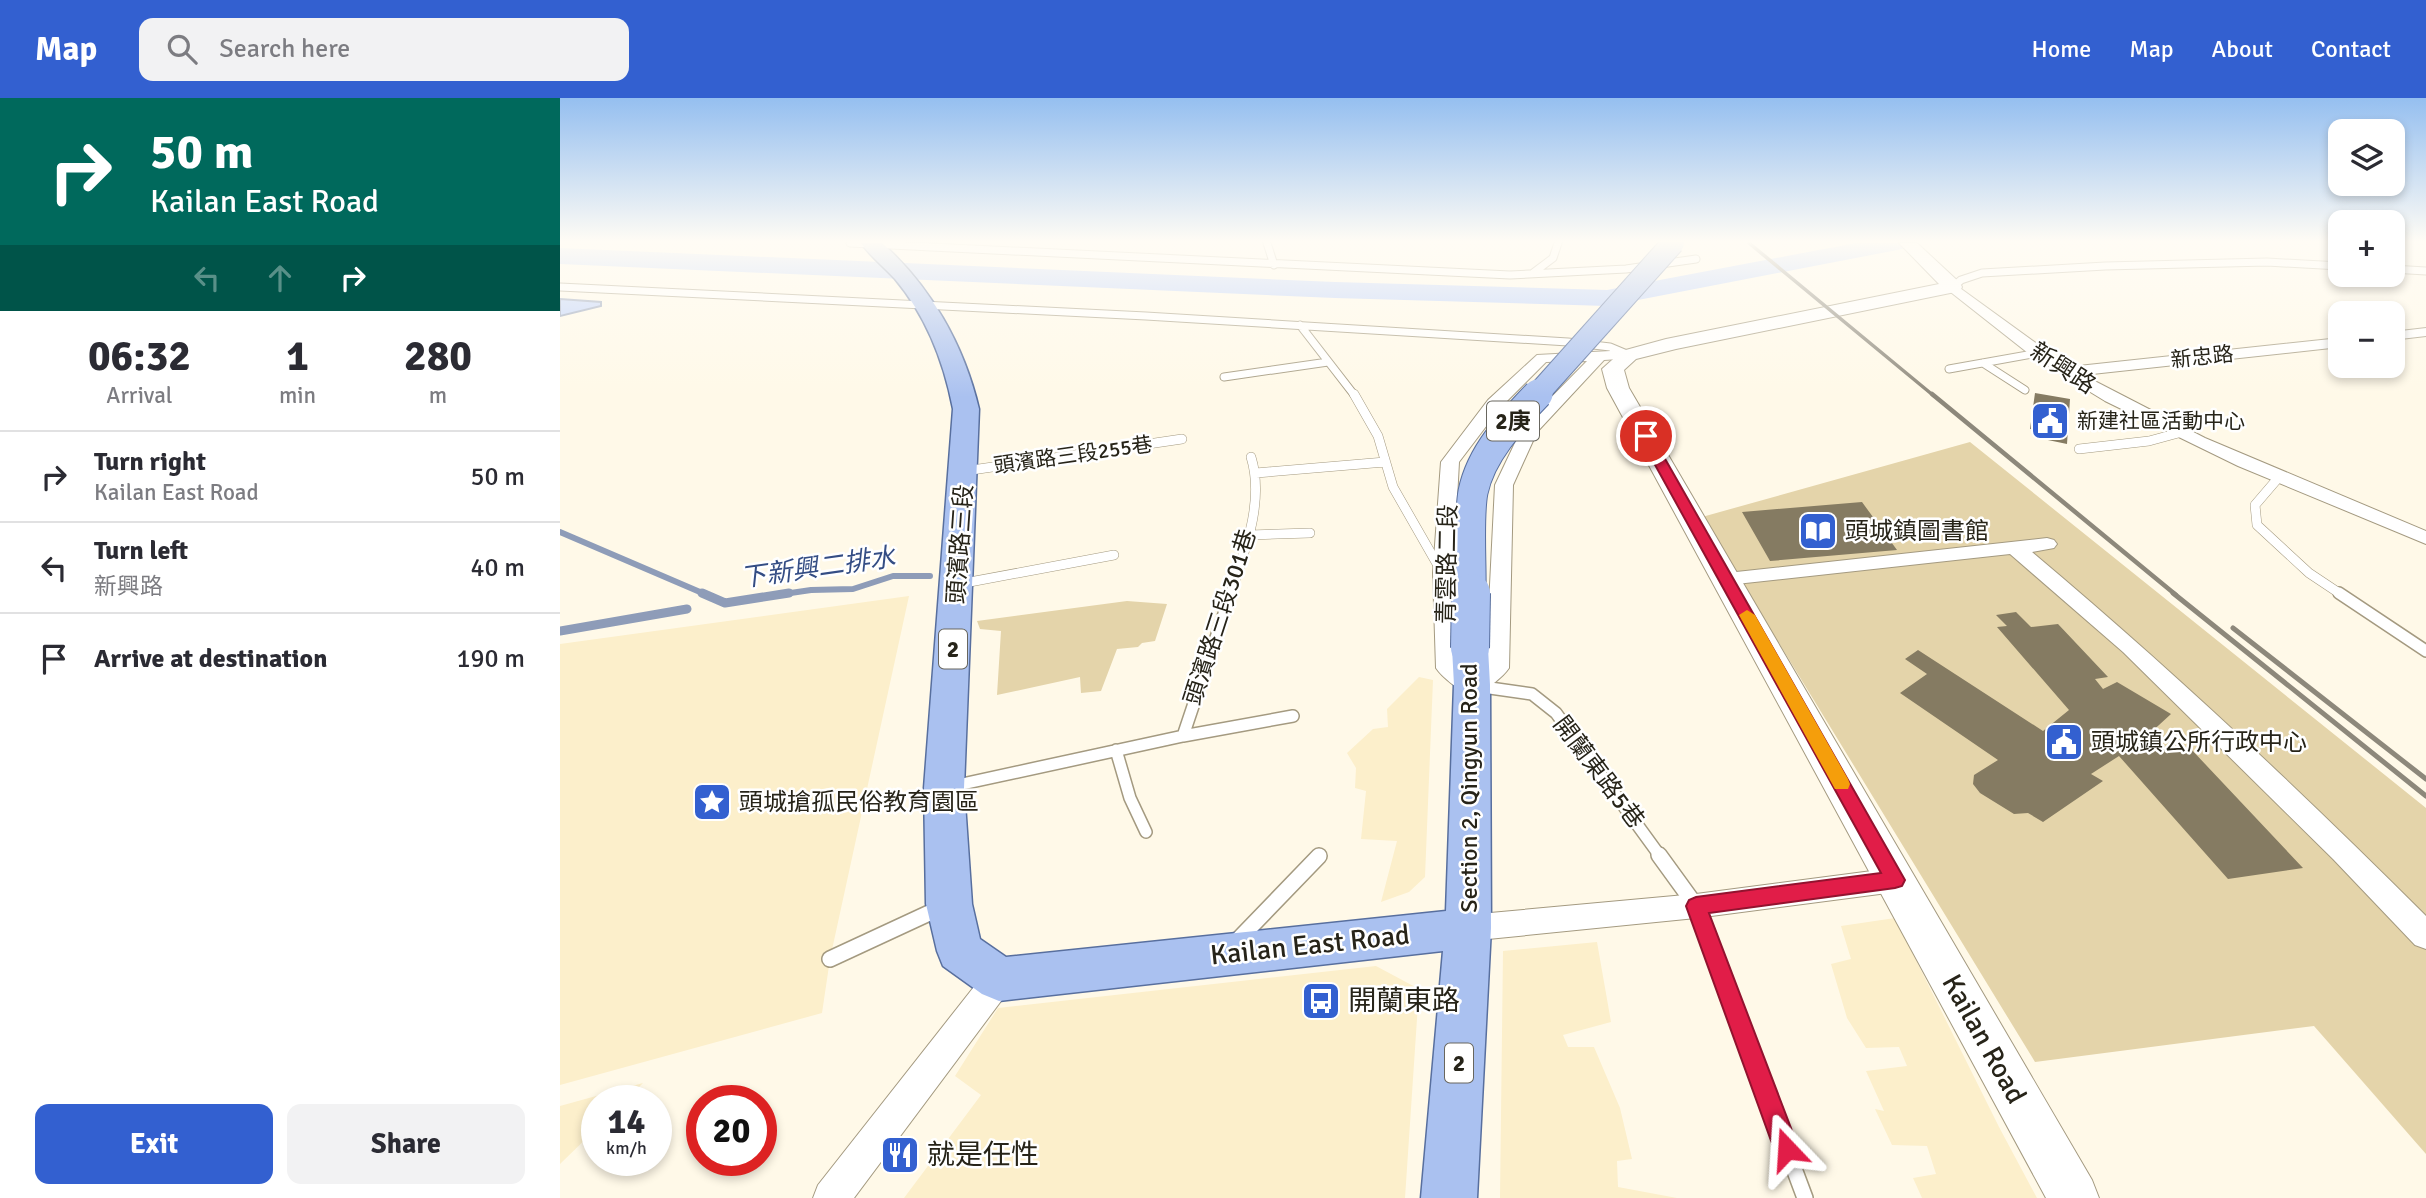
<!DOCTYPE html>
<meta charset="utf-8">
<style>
:root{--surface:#fff;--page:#f2f2f3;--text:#2b2b33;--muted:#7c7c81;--line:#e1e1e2;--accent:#3360d0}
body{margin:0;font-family:Signika,"Noto Sans TC",sans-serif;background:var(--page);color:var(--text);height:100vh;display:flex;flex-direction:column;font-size:26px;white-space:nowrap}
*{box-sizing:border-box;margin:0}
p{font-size:23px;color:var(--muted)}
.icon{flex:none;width:38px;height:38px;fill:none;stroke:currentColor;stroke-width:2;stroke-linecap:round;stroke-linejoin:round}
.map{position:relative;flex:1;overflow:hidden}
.sheet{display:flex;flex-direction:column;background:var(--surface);width:560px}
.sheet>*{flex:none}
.banner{background:#00695c;color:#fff;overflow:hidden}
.controls{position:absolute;left:1768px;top:21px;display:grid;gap:14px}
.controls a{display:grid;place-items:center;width:77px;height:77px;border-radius:14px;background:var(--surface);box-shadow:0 4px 10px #0003;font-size:35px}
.speed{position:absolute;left:21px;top:987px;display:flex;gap:14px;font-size:35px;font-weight:700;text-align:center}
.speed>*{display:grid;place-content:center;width:91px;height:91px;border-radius:50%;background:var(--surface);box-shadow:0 4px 10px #0003;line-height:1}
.speed small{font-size:18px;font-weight:400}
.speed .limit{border:10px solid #d22;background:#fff;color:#111}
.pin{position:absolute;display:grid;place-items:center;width:60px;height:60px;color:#fff;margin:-30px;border:4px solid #fff;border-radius:50%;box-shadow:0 2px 7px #0007}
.me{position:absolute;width:77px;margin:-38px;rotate:340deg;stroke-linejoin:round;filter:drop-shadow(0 0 5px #0008)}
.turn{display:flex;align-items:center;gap:24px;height:147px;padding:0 35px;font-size:32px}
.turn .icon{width:91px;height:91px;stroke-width:2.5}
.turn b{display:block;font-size:49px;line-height:60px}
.lanes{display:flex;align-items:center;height:66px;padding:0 35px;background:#0003;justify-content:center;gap:35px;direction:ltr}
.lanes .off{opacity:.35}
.eta{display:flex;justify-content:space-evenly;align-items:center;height:119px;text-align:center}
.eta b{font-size:42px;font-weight:800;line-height:49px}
.cta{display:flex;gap:14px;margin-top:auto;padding:14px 35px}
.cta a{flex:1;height:80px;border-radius:14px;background:var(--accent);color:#fff;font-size:28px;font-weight:800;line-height:80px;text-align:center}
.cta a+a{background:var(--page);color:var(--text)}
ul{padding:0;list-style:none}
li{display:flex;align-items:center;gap:21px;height:91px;padding:0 35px;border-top:2px solid var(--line)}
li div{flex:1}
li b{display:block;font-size:26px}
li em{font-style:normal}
header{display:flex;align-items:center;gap:42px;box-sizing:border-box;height:98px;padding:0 35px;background:var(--accent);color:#fff}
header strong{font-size:33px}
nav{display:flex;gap:38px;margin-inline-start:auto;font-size:24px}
.search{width:490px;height:63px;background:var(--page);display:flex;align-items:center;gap:18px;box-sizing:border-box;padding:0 24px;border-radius:14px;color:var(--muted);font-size:26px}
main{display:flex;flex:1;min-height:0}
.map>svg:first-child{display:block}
</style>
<header>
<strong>Map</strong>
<div class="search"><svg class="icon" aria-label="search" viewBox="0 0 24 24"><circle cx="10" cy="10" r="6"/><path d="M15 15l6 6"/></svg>Search here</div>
<nav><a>Home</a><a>Map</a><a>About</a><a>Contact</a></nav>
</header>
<main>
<section class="sheet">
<div class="banner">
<div class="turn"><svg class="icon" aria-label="right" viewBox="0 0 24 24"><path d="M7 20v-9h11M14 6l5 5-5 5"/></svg><div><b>50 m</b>Kailan East Road</div></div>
<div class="lanes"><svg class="icon off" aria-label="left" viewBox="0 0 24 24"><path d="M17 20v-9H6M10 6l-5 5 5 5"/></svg><svg class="icon off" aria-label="ahead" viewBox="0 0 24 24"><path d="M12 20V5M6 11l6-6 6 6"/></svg><svg class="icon" aria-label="right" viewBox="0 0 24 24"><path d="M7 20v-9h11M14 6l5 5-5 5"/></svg></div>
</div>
<div class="eta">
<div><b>06:32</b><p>Arrival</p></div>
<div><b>1</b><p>min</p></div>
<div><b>280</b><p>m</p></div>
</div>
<ul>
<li><svg class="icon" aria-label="right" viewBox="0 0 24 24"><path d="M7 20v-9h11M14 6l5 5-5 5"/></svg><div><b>Turn right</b><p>Kailan East Road</p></div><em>50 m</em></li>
<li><svg class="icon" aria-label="left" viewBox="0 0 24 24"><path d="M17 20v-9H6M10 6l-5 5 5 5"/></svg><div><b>Turn left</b><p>新興路</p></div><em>40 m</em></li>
<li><svg class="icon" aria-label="arrive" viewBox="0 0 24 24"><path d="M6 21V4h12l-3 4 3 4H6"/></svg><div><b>Arrive at destination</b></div><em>190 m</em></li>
</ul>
<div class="cta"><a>Exit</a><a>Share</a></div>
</section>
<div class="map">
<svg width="1866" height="1100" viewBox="0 0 1866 1100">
<rect width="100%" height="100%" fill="#fff9e8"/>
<path fill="#fcefcb" d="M349,498l-79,363 -8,54 -262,72v-441z
M859,579l14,3 -8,197 -16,15 -28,10 16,-61 -36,-2 5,-48 -11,-3 1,-20 -9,-15 26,-24 15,-2 -1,-18z
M1335,820l104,209 38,71h-115l-9,-20 23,-4 -9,-28 -35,-1 -17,-36 9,2 -18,-40 41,-5 -8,-19 -33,1 -19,-30 -16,-54 20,-5 -10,-33z
M1037,844l14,80 -48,13 5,12h26l26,61 12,51 -15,2 1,26 59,11h-177l3,-247z
M816,868l43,23 -14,209h-501l77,-103 -26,-19 43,-68z
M83,985l-18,18h-28v27l-37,36v-58z"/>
<path fill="#e4d4aa" d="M1410,344l456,366v346l-112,-128 -279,36 -333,-545z
M567,503l40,3 -12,37 -13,2 -4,4 -21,2 -16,42 -20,2 -1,-16 -83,18 4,-64 -21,-2 -3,-8z"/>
<path fill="#bacffc" stroke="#8e9cb8" stroke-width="2" d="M0,201l41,3v4l-41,10z"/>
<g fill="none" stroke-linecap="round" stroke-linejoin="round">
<path stroke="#8e9cb8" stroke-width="6" d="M0,434l147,63
M217,497l34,-5 42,-1 40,-13h37"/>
<path stroke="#8e9cb8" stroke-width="9" d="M142,495l23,10 64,-10
M0,533l127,-22"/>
<path fill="#bacffc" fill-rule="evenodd" d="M1296,145h53l-3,5 -9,2 -290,56 -272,-8 -775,-34v-16l775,34 272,8z"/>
</g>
<path fill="#857b62" d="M1475,295l35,6 -3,45 -24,-5 1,-8 -14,-2z
M1302,404l35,48 -127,11 -28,-49z
M1456,514l15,15 27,-3 50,53 -13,2 8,10 14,-7 54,32 -24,22 25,16 18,-4 113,120 -75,11 -109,-123 -28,18 12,7 -60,41 -15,-9 -14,1 -34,-21 -7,-9 1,-9 24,-15 -98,-67 27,-19 -22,-15 13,-9 125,81 26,-21 -72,-83 10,-1 -11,-11z"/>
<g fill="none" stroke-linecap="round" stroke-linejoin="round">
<defs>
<path id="lane-far3" d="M290,145l660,32 116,-6 70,-10
M707,145l7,22
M1832,171l34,2
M973,175l20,-15 5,-15
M0,189l586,29 422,26 42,5 19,8
M1393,189l8,-7 21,-7 123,-7 162,-4 73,4
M740,227l55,71
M1423,265l42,27
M1389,271l89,-16
M664,279l104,-15"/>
<path id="lane-far2" d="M794,296l24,42 15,51 47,82
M1519,351l70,-8 33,-9
M405,373l217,-32
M696,375l129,-11
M1719,379l-24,28 2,20 52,48 33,22
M690,437l60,-2
M399,486l155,-29
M670,497c14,-42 35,-93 21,-138"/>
<path id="lane-far1" d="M1779,495l87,58
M916,588l56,8 24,19 104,143
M623,638l48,-143
M556,652l14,48 16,34
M393,688l230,-50 110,-20"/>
<path id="lane" d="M1099,757l37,51 109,292
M676,844l83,-86
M270,861l110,-51"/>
<path id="street" d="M1393,185l116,84 271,-29v9l-257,28 122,63 221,93v13l-188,-78 -133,-65 -72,-44 -85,-67v-6z
M1866,230v8l-34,4v-8z
M1069,252l5,2 3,3 -3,3 -30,2 -67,72 -24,53 -4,183c-6,9 -25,25 -37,25 -11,0 -30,-16 -36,-25l-3,-95 8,-111 47,-62 49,-45zM1027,263l-64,65 -28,59 -9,180 -14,9 -13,-9 -6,-92 6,-111 41,-54 46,-46z
M1487,440l7,2 3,4 -3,4 -22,4c137,115 267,237 394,364v33l-11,-4 -82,-86 -210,-207 -113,-98 -283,31 -7,-2 -3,-4 3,-4 7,-2z
M1335,770l10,4 4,8 -4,8 -10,4 -199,26 -228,23 -11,-4 -4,-9 4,-9 11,-4 228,-21z
M439,867l11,4 5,10 -5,10 -156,209h-41l5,-13 170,-216z"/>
<path id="secondary" d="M1339,145h18l43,40 2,4 -2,4 -284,58 -40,10 -12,11 5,18 463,792 7,18h-53l-439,-810 -5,-19 20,-18 44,-12 273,-55z"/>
<path id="primary" d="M301,145h21c49,44 82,102 97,166l-15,379 8,116 8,35 26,18 440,-46 8,-226 -2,-37 6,-8 12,-3 12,3 6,8 2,37 1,243 -14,270h-56l22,-247 -444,50 -17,-7 -39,-28 -6,-15 -11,-47 -2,-116 29,-379c-9,-47 -27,-93 -58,-130 -11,-12 -25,-23 -34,-36z"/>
</defs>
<use href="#lane-far3" stroke="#a49a80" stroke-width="9"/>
<use href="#lane-far2" stroke="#a49a80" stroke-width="10"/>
<use href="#lane-far1" stroke="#a49a80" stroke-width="14"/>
<use href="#lane" stroke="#a49a80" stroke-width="18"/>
<use href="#street" stroke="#a49a80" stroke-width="2"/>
<use href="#secondary" stroke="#a49a80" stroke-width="2"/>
<use href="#primary" stroke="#586f9e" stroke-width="3"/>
<use href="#lane-far3" stroke="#fff" stroke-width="7"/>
<use href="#lane-far2" stroke="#fff" stroke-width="9"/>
<use href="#lane-far1" stroke="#fff" stroke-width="11"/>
<use href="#lane" stroke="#fff" stroke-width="15"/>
<use href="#street" fill="#fff" fill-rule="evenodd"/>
<use href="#secondary" fill="#fff" fill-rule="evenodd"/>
<use href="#primary" fill="#aac1f0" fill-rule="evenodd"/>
<path stroke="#8d887b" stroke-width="3.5" d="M1189,145l185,153"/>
<path stroke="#8d887b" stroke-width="4.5" d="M1372,296l244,201"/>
<path stroke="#8d887b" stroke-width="5" d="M1613,495l253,203
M1673,530l193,151"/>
<defs>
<path id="primary-bridge-far2" d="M976,298l137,-153"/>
<path id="primary-bridge-far1" d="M911,497c1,-29 -3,-76 2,-103 8,-39 38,-70 65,-98"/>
<path id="primary-bridge" d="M910,550l1,-55"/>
</defs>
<use href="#primary-bridge-far2" stroke="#586f9e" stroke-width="24" stroke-linecap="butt"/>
<use href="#primary-bridge-far1" stroke="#586f9e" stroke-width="31" stroke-linecap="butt"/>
<use href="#primary-bridge" stroke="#586f9e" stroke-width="40" stroke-linecap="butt"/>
<use href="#primary-bridge-far2" stroke="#aac1f0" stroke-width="22"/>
<use href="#primary-bridge-far1" stroke="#aac1f0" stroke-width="29"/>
<use href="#primary-bridge" stroke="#aac1f0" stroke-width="38"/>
</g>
<linearGradient id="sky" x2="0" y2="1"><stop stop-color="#95bff0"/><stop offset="0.48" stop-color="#fffcf5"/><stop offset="1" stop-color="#fffcf5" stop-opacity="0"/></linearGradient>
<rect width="1866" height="299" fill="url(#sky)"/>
<path fill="#e11d48" stroke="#92132f" stroke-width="2" d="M1086,334l6,4 253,444 -3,6 -7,2 -186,25 90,236 -3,9 -9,4 -9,-4 -4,-9 -88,-243 3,-6 7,-3 185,-24 -242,-437z"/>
<path fill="#f59e0b" d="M1187,512l8,5 93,164 2,5 -2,5h-13l-96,-174z"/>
<defs>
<symbol id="civic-square" viewBox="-11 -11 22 22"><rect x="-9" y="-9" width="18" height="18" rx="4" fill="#3360d0" stroke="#fff"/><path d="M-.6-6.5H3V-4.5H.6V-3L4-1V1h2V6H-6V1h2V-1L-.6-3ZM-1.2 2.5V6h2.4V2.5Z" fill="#fff"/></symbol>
<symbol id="library-square" viewBox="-11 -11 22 22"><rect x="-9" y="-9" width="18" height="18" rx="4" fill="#3360d0" stroke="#fff"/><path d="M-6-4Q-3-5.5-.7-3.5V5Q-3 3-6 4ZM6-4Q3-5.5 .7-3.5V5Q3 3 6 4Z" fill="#fff"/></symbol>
<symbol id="sight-square" viewBox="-11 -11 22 22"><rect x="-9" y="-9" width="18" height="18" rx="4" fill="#3360d0" stroke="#fff"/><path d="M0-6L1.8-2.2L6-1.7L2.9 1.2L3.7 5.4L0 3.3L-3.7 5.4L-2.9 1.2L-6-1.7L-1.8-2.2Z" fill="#fff"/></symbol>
<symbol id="bus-square" viewBox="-11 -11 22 22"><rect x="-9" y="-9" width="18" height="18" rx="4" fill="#3360d0" stroke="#fff"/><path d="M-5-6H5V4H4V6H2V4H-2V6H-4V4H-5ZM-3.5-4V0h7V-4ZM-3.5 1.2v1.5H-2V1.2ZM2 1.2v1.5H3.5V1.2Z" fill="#fff"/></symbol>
<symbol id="restaurant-square" viewBox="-11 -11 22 22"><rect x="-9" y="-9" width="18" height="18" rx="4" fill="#3360d0" stroke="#fff"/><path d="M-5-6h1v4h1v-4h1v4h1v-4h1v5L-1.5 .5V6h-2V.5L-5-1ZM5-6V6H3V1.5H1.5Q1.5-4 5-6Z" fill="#fff"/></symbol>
</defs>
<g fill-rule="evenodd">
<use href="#civic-square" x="1468" y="301" width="44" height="44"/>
<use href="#library-square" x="1236" y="411" width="44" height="44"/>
<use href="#civic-square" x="1482" y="622" width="44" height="44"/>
<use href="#sight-square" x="130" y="682" width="44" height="44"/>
<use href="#bus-square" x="739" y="881" width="44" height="44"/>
<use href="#restaurant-square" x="318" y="1035" width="44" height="44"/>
</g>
<g text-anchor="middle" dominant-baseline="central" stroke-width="5" stroke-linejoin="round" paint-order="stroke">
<g font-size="21" fill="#272419" stroke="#fff">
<text transform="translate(1642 259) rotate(-6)">新忠路</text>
<text transform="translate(513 357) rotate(-8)">頭濱路三段255巷</text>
</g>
<g font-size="21" fill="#272419" stroke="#fff" text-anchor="start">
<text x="1517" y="323">新建社區活動中心</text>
</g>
<g fill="#fff" stroke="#68665e" stroke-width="2">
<rect x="927" y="303.5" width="52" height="39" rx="5"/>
<rect x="379" y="531.5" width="28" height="39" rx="5"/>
<rect x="885" y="945.5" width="28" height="39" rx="5"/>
</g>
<g font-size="23" font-weight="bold" fill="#272419">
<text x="953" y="323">2庚</text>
<text x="393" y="551">2</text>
<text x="899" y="965">2</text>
</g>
<g font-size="24" fill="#272419" stroke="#fff">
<text transform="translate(1503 270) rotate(33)">新興路</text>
<text transform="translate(400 446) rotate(-86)">頭濱路三段</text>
<text transform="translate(887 466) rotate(-89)">青雲路二段</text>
<text transform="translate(660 519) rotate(-72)">頭濱路三段301巷</text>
<text transform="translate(1039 674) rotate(53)">開蘭東路5巷</text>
<text transform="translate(909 690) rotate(-90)">Section 2, Qingyun Road</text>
</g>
<g font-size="24" fill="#272419" stroke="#fff" text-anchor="start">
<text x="1285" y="433">頭城鎮圖書館</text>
<text x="1531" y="644">頭城鎮公所行政中心</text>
<text x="179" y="704">頭城搶孤民俗教育園區</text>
</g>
<g font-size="26" font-style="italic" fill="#344d84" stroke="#fff">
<text transform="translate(258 470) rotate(-8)">下新興二排水</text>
</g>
<g font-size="28" fill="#272419" stroke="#fff">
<text transform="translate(750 847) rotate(-6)">Kailan East Road</text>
<text transform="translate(1424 941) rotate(61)">Kailan Road</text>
</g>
<g font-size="28" fill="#272419" stroke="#fff" text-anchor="start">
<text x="788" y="903">開蘭東路</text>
<text x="367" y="1057">就是任性</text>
</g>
</g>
</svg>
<div class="controls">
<a><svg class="icon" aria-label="layers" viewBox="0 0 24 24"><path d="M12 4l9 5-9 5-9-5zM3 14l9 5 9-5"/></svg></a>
<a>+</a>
<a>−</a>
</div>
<div class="speed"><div>14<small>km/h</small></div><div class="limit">20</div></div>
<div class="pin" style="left:1086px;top:338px;background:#d93025"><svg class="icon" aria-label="arrive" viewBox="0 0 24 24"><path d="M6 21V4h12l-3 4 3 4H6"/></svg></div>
<svg class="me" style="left:1227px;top:1051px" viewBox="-20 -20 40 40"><path d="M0-17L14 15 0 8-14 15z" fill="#e11d48" stroke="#fff" stroke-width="4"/></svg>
</div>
</main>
